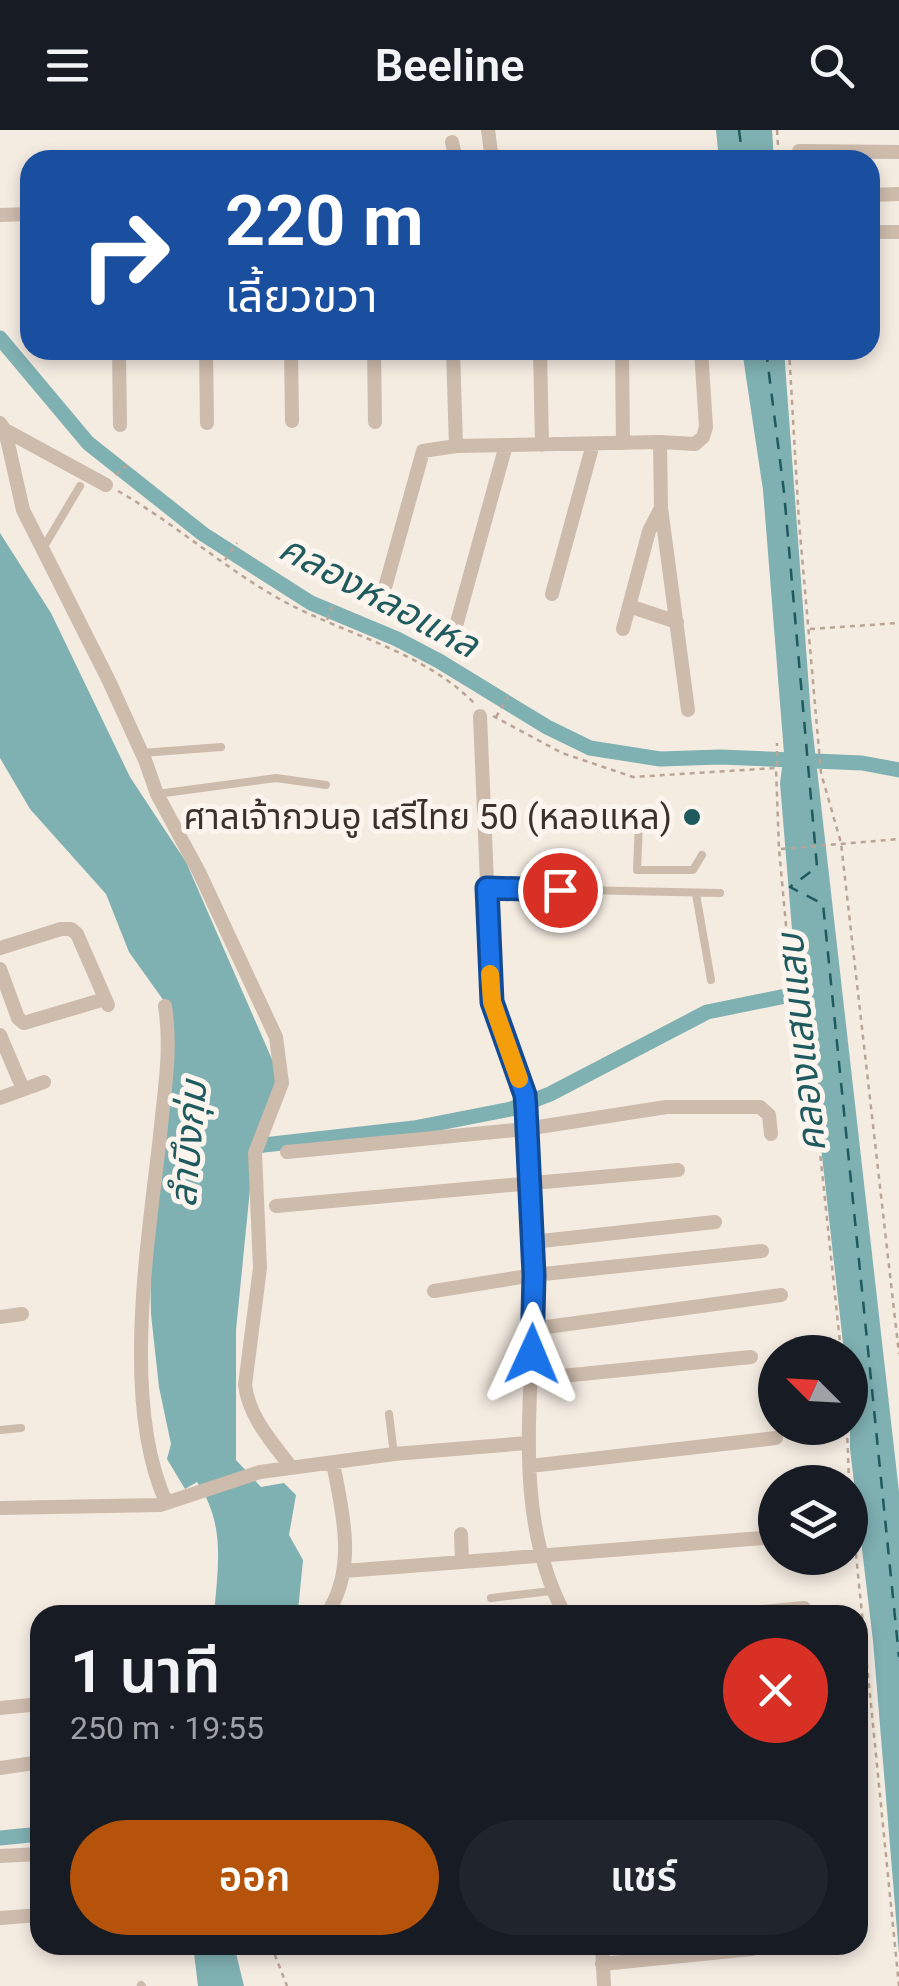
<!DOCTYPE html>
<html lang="th">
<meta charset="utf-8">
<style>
:root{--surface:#171b24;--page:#20242c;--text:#f1f3f6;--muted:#9ea1a6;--accent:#b45309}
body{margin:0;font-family:Roboto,"Noto Sans Thai",sans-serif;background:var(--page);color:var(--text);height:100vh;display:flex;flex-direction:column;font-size:38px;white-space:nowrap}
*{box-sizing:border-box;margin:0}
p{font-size:32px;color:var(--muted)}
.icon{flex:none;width:55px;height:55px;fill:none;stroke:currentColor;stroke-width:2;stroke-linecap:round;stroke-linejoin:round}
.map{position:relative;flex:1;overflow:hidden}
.drawer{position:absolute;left:30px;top:1475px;width:838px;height:350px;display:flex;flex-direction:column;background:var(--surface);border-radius:30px;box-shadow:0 5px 15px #0003}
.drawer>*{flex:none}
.guide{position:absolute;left:20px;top:20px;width:860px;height:210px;border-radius:30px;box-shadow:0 5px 15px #0003;background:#1a4fa0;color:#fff;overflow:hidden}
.needle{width:65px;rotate:294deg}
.buttons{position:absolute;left:758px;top:1205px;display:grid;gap:20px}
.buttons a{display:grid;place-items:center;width:110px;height:110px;border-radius:50%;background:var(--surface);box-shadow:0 5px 15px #0003;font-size:50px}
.pin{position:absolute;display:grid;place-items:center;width:85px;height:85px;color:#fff;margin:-42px;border:5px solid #fff;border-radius:50%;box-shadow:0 2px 10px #0007}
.me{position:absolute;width:110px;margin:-55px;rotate:1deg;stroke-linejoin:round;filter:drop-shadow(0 0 8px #0008)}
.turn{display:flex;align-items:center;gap:35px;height:210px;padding:0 40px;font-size:45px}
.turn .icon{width:130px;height:130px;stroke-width:2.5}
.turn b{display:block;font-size:70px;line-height:85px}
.round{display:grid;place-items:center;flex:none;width:105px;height:105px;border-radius:52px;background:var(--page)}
.head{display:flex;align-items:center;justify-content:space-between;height:170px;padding:0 40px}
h1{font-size:60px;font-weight:600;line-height:75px}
.cta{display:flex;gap:20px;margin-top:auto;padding:20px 40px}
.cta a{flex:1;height:115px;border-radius:60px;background:var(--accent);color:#fff;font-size:40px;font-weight:600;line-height:115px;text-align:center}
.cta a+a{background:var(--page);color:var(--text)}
header{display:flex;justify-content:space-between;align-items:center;height:130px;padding:0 40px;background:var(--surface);font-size:45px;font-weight:600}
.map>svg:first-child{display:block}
</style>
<header><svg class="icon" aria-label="menu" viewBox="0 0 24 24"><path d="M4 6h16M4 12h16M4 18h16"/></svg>Beeline<svg class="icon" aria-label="search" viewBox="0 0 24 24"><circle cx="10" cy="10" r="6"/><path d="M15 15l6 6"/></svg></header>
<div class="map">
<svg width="899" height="1856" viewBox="0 0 899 1856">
<rect width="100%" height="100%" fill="#f4ebe1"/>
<path fill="#7fb0b2" d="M716,0h56l2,30h-55z
M742,220h42l27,366 88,776v462l-26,-313 -23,-192v-97h-6l-35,-312 -10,-25 -19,-232 4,-30 -21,-263z
M0,403l51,80 79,164 56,85 95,218 -29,89 -16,161v130l25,27 23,-4 12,12 -7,40 14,25 -5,51 -6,4h-78c4,-49 12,-91 -17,-133l-12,7 -18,-30 4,-15 -12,-57 -8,-73 -1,-61 19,-245 -40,-56 -23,-58 -76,-85 -30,-51z
M193,1815h41l10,41h-46z"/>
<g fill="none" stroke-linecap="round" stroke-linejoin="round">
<path stroke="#7fb0b2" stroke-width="15" d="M0,208l88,105 115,91 108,69 86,36 42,22 108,66 43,21 70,11 60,-2 142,6 37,7
M246,1017l168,-19 97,-19 39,-15 157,-82 108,-22
M0,1708l40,-4"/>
<path stroke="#1f5a5e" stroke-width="2.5" stroke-dasharray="12 10" stroke-linecap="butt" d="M739,0l4,30
M766,220l18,142 33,375 -27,20 33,17 76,753"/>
<path stroke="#b9a596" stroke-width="2.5" stroke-dasharray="5 5" stroke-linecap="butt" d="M777,0l2,30
M789,220l10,172 22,251 20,70 58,511
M116,345l11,-10
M118,361c58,33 108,79 167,111 62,33 139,50 189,101
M225,430l12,-17
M327,490l7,-17
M810,499l89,-6
M493,586l69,37 71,24 143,-9 3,81 16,174 11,15 5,29 30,285
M496,587l12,-20
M777,636v-23
M781,719l118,-10
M847,1298l2,54
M850,1364l49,492
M271,1815l16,41"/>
<path stroke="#cdbbac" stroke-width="8" d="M42,420l38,-64
M142,623l79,-6
M157,664l119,-16 50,7
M639,693l-2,47h56l9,-15
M487,758l233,5
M696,764l15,86
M389,1284l5,40
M0,1300l21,-2
M491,1468l60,-7
M141,1855l1,1"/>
<path stroke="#cdbbac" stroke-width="14" d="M488,0l4,30
M452,12l4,18
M799,21l100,1
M870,65l29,-1
M0,85l30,-1
M870,102h29
M119,220l1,75
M206,220l1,73
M291,220l1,71
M374,220l1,72
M453,220l3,96
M540,220l2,95
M622,220l1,93
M0,293l5,7 18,80 86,171 36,79 12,34 42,78 77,165 6,46 -27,70 5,115 -15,117c4,32 27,57 46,82
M5,300l101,55
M552,464l41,-150
M381,472l42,-151 33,-5 204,-4
M629,476l48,16
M456,496l50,-181
M623,499l26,-98 12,-23
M688,580l-27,-202 -1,-66 35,2 8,-7 3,-10 -5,-77
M480,586l12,286 33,93 1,13c0,56 8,112 8,168 1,113 -25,235 31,339
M0,818l61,-19h10l6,5 31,71
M0,839l18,49 6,5 81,-24
M165,876c7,45 -1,86 -5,130 -12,107 -39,267 6,366
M0,905l23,54
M0,968l44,-16
M287,1022l239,-23 140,-22h94l9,8 2,19
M276,1076l402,-36
M532,1112l183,-20
M434,1161l100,-16 228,-24
M0,1187l22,-3
M532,1199l249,-34
M532,1249l219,-22
M530,1336l246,-28
M0,1378l160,-3 100,-33 134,-18 133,-11
M461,1404l1,28 313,-25
M344,1441l118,-9
M331,1477c25,-45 11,-97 2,-144
M732,1485l72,-7
M0,1578l40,-4
M0,1638l40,-6
M0,1726l40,-2
M0,1788l40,-3
M602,1815l2,41
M602,1834l150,-15"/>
</g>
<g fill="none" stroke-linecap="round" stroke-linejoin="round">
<defs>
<path id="route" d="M532,1224l2,-79 -8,-167 -1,-13 -33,-93 -5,-114 73,2"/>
</defs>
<use href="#route" stroke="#114b97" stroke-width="25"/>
<use href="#route" stroke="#1a73e8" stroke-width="18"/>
<path stroke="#f59e0b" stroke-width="18" d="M490,844l2,28 27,77"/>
</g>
<circle fill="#1f5a5e" stroke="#fbf5ee" stroke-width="4" cx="692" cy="687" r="10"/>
<g text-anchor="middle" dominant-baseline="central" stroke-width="10" stroke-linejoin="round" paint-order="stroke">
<g font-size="35" fill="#3b302b" stroke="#fbf5ee" text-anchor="end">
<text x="672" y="687">ศาลเจ้ากวนอู เสรีไทย 50 (หลอแหล)</text>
</g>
<g font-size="38" font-style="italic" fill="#1f5a5e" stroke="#fbf5ee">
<text transform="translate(379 466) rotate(28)">คลองหลอแหล</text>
<text transform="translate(801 913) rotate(-96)">คลองแสนแสบ</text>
<text transform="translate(188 1014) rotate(-85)">ลำบึงกุ่ม</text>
</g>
</g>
</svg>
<div class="buttons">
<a><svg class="needle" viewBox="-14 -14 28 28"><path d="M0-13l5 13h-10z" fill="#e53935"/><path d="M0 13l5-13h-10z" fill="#9ea1a6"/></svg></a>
<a><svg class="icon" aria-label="layers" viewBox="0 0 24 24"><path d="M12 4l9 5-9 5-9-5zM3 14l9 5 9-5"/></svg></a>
</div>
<div class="pin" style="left:560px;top:760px;background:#d93025"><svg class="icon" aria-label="arrive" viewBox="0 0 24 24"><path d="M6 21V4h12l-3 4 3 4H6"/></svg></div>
<svg class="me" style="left:532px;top:1224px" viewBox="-20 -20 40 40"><path d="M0-17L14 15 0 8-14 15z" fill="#1a73e8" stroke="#fff" stroke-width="4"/></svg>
<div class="guide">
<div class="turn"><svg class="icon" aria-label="right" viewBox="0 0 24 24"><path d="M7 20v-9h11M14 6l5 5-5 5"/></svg><div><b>220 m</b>เลี้ยวขวา</div></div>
</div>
<section class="drawer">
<div class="head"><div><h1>1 นาที</h1><p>250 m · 19:55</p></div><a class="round" style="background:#d93025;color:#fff"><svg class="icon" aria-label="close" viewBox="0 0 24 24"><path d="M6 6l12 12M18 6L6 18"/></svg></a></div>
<div class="cta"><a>ออก</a><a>แชร์</a></div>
</section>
</div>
